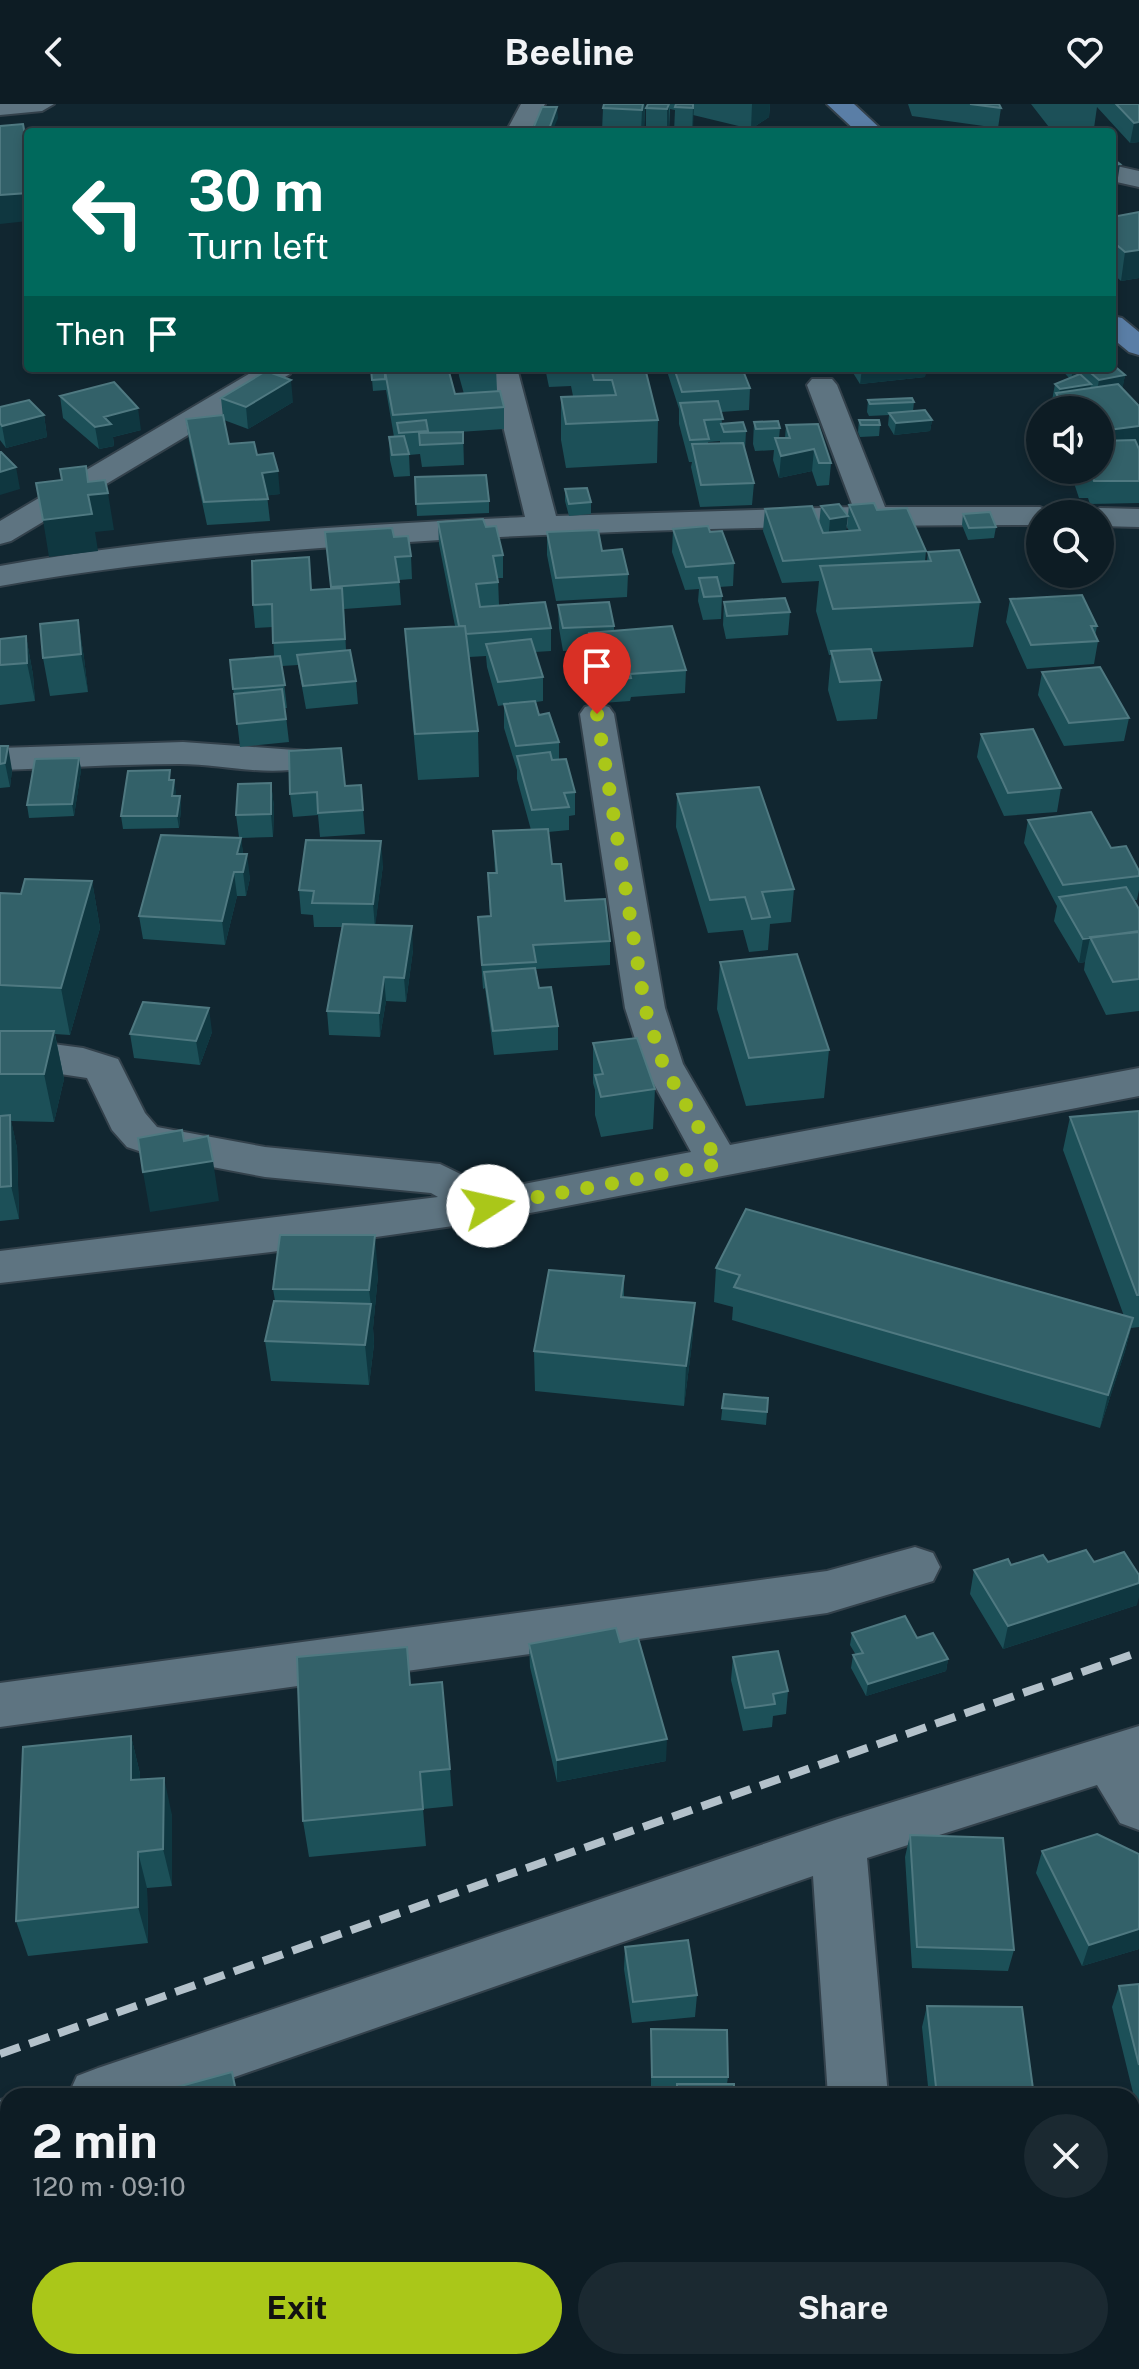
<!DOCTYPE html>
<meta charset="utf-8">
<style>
:root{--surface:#0d1c24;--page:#1b2931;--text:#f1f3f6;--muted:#9aa1a6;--line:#2d3a41;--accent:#aac719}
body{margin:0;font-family:"Public Sans",sans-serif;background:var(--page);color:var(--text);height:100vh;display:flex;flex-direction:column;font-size:30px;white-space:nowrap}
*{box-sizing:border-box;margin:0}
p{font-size:26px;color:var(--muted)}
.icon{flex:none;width:44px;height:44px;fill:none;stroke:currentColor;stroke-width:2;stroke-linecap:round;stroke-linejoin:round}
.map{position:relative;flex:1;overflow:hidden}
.side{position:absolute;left:0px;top:1984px;width:1140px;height:282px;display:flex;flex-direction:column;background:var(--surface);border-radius:24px 24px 0 0;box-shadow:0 4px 12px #0003,0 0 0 2px var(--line)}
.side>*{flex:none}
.guide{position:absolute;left:24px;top:24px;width:1092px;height:244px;border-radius:8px;box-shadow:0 4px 12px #0003,0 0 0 2px var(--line);background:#00695c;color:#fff;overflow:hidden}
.controls{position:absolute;left:1026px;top:292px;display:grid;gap:16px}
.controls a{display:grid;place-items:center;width:88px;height:88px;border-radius:50%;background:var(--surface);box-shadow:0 4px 12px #0003,0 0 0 2px var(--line);font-size:40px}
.pin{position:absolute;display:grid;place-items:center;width:68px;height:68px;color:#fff;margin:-82px -34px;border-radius:50% 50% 50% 0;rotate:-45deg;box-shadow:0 0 8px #0007}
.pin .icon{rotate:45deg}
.me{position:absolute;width:88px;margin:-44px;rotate:80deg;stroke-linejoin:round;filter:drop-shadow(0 0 6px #0008)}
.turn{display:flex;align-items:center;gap:28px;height:168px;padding:0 32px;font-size:36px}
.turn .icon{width:104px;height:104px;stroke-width:2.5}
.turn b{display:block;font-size:56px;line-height:68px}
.then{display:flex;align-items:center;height:76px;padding:0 32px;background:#0003;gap:16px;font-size:30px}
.round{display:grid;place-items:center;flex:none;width:84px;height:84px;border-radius:42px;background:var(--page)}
.headline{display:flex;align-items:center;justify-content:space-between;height:136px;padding:0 32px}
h1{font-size:48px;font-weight:700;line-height:60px}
.action{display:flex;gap:16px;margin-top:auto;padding:16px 32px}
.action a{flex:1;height:92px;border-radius:48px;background:var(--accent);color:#111;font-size:32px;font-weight:700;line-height:92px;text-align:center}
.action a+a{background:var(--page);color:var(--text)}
header{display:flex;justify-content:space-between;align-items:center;height:104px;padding:0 32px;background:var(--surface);font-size:36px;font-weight:700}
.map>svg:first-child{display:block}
</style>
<header><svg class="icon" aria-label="back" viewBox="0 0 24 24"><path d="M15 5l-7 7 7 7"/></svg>Beeline<svg class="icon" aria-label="heart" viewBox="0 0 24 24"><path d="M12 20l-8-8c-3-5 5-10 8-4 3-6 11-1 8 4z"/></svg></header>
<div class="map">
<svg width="1139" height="2265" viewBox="0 0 1139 2265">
<rect width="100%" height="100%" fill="#112630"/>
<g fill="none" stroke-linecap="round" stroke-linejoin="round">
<defs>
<path id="minor" d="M0,0h54l-12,7 -42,4z
M521,0h24l-15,28h-24z
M1112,61l27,6v16l-27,-6z
M259,264h35l-4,6 -279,167 -11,3v-23z
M489,264h28l39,148 297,-9 -46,-122 5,-6h20l5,6 48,122h155l14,7h-14v11c-200,0 -400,4 -600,15 -147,9 -295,20 -440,46v-20c173,-31 350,-41 525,-49z
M1100,404l39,1v18l-39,-1v-12h-14z
M597,600l12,3 5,7 51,294 18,56 47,81 409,-77v28l-651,125 -217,31 -271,31v-32l438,-54 -7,-4 -166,-16 -111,-21 -27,-9 -15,-17 -25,-52 -87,-13v-28l83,11 35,11 27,54 12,14 108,20 175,17 53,26 198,-38 -48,-88 -18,-56 -45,-294 5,-7z
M183,638l126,9 5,8 -5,8c-44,10 -86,-3 -130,-3 -59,0 -119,4 -179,6v-22z
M915,1443l18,6 7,14 -7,14 -106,32 -827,114v-44l827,-112z
M1139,1622v104l-19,-7 -23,-38 -230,73 21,238h-60l-15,-220 -633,220h-112l9,-20 21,-8 740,-249z
M8,1994v58l-8,2v-58z
M847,2258h64v7h-64z"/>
<path id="major" d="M827,0h27l30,28h-27z
M1112,212l10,2 17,14v23l-10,-3 -17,-14z"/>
</defs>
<use href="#minor" stroke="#33414b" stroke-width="4"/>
<use href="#major" stroke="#33414b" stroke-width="4"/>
<use href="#minor" fill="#5e7481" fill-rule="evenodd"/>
<use href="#major" fill="#5a7ea6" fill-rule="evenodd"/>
<path stroke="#b3c1ca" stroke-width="8" stroke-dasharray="21 10" stroke-linecap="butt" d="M0,1950l1139,-402"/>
</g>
<path fill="#1c5058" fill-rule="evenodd" d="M645,0l-1,28h-48l6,-1 1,-23z
M648,0h122l-1,13 -18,12 -58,-14v17h-19l1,-22 -5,-1 -1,23h-23v-24z
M908,0h91l2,4 -3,20 -86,-12z
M1031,0h108v38l-9,1 -33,-36 -3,21 -42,3z
M1139,108v66l-18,3 -9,-8v-56z
M187,264h74l-1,3z
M371,264h77l7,26h9l-5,-18 -1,-8h38l1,23 7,16v22l-45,3h4l1,33 -42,2 -2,-13 -11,1 1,21 -16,1 -4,-17 -1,-23h5l-8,-47 -13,1z
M545,264h100l13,52 -1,43 -91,5 -5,-28v-43l27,-1v-1l-15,1 -2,-10 -22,1z
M666,264h76l8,20 -1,22 -28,2 1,12 24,7 -1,19 9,33 -2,22 -52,2 -9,-40 1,-5h-3l-10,-38v-15zM720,337v2l-12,1v-2z
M850,264h76l-1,9 -65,7z
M994,264h32v3l-28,2z
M1060,264h52l13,7 -3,14 17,60v54l-49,1 -2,-6h-9l-5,-15 2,-13h24v-60h-46v-2l-3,-2 4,-22 14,-6z
M60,292l81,34 -28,7 1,9 -15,3 -36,-31z
M221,294l72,4 -45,27 -24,-9 5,24 28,11 23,39 -13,1 3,26 -63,4 -18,-84 -3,-22 37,-2z
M868,296l46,2 -1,9 19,9 -2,11 -36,4 -6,-10 1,-10 -20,1 -2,-4z
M0,303l44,8 3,22 -41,11 -6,-8z
M859,316l21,5 -1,11 -19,1 -2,-5z
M754,318l26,6 -1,10h6l1,-13 45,38 -2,22 -12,1 -5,-15 -33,7 -6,-18 1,-10 -19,1 -2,-7z
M415,373l74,24v12l-72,3z
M565,385l26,13v12l-22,2 -4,-15z
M849,401l28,5 49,41 -1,10h2l1,-9 52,50 -7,45 -101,5 9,28 -4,39 -40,2 -9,-31 3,-35h-2l-13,-44 3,-30 -37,2 -19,-52 2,-22 54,16 2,-19 25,25h3l-2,-4z
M963,410l33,13 -2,11 -26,2 -6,-15z
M438,418l48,5 17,28v23h-5l1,27 -19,2 71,21v23l-16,1 8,25v24l-7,1 3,13 20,27v17l16,33v23l-6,1v14l-21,2 4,32 13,37 45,40v24l-74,4 3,19 19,38v24l-64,5 -9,-67 -2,1 -5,-72 12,-1 -2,-43h7l-2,-42 38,-1 -14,-51v-9l-13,-42v-23l-6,1 -11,-39 -1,-11 -17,1 9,74 1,46 -61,3 -10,-106 -3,-45 50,-3 -16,-82z
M673,425l37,3 24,31 -1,23 -14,1 3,9 -1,23 -18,1 -5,-19 1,-12 -14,1 -13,-38z
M325,428l69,5 17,19 1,23 -13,1 2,25 -57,4 2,41 10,31 2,23 -52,5 -8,-44 -16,1 5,42h-2l4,34 -49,5 -10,-87 44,-3 -1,-30 -18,1 -2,-23 58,-15 20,-1z
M547,428l81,42 -1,23 -71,4 -9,-46z
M1010,495l87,27 -2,10 3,5 -4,23 -67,5 -21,-47z
M724,498l66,10 -2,23 -62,4 -3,-14z
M558,501l56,21v5l72,39 -1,23 -54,4 -1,4 -28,2 -13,-47v-6l-26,1 -4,-23z
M78,516l6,38 4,34 -38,4 -7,-38z
M26,532l7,39 2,26 -35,4v-66z
M1042,568l87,46 -5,23 -60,5 -26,-51z
M981,630l80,54 -4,24 -53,4 -27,-59z
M0,642l12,24 -2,17 -10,1z
M79,654l2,12 -7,46 -45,2 -2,-13z
M172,676h2l1,16h5l1,13 -2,19 -56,1 -2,-13z
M271,679l3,24 -1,30 -32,1 2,16 7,24 -4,18h-9l-12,49 -82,-6 -4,-23 100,-79 -3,-22z
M361,681l4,49 -45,3 -2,-22 -25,2 -3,-23z
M677,690l117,95 -3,33 -21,2 -2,26 -19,2 -6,-22 -35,3 -32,-106z
M1028,716l83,28 28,23v19l-2,10h-3l5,9v102l-33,4 -22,-45 1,-8 -6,1 -25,-42 3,-15 -33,-63z
M383,761l-8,60 38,25 -7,52 -20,-1 -6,36 -51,-2 -2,-24 15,-84h-28l-1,-12 -12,-1 -2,-24z
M92,777l8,47 -30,107 -15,-1 9,45 -10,43 -43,-1 6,27 2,71 -19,2v-328l21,1z
M720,858l109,88 -5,48 -78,8 -29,-97z
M212,928l-12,33 -66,-7 -4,-24z
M593,939l62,46 -2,40 -52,8 -6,-22v-25l-2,-7z
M1139,1007v216l-8,1 -6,23 -25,77 -368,-108 1,-13 -19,-5 2,-34 408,48 -61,-166 7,-33z
M378,1171l-5,53 1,16 -5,41 -98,-4 -6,-40 10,-40 -2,-12z
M624,1172v21l71,6 -3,40 -8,63 -149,-15 -1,-40z
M724,1290l43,18 -1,13 -45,-5z
M1048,1458h46l43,43 -134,44 -33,-55 4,-24 37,-5z
M852,1529l96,26 -2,12 -80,25 -15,-28 2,-13h3l-6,-10z
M620,1538l46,119 -109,21 -27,-115 -1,-23z
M733,1553l55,34 -2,23 -13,2 -1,11 -29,4 -12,-51z
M410,1581l40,84 3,37 -30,3 3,37 -117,11 -6,-36z
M131,1632l9,38v6l32,35v71l-25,2 1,55 -120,13 -12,-35z
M910,1731l104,115 -6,21 -96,-3 -7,-111z
M1042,1747l97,3v95l-57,17 -46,-93z
M625,1843l72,48 -2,22 -63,6 -8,-54z
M1139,1880v196l-7,-29v-41l2,-5h2l-24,-98 7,-21z
M927,1902l107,90h-105l-7,-69z
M651,1925l77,48 -1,7 7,12h-58l1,-8h-26z
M700,2258h125l-1,2 -28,2v3h-95z"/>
<path fill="#0f3740" d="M643,0h2l-1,28h-3l1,-22z
M669,0v28h-2v-23z
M694,0l-1,28h-1l1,-24z
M752,0h18l-1,13 -18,12z
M557,3l1,11 -6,14h-4z
M1139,18v20l-9,1 4,-20z
M1120,60l-5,34h-3v-33z
M28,89v28l-28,3v-29z
M1139,146v28l-18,3 4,-29z
M862,264h64l-1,9 -65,7z
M1073,264h4l-1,12h-5z
M1125,271l-4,22 -26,5 4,-22z
M291,276l2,22 -45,27 -2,-22z
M1091,280l-4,22 -28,-8 1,-9z
M138,304l3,22 -28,7 1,9 -15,3 -4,-22 9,-10z
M44,311l3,22 -41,11 -4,-22z
M932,316l-2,11 -36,4 2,-12z
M1139,322v21l-39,6v-22z
M814,345l-2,22 -33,7 2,-22z
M16,363l4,22 -20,6v-23z
M278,367l2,23 -16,2 -2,-23z
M108,389l6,37 -19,2 3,19 -49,6 -6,-37 45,-25z
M848,412l-3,23 -17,3 2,-23z
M78,516l6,38 4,34 -7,-38z
M26,532l7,39 2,26 -8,-38z
M8,642l4,24 -2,17 -5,-24z
M79,654l2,12 -7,46 -2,-12z
M174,676l2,12 -2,17 -2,-13z
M271,679l3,24 -1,30 -2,-23z
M180,692l1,13 -2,19 -2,-12z
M241,734l3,23 -7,-7z
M381,737l2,24 -8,63 -2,-24z
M247,750l3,24 -4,18 -3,-24z
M234,768l3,24 -12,49 -3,-24z
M92,777l8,47 -30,107 -9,-47z
M412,822l1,24 -7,52 -2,-24z
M1090,834l-5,24 -6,1 4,-24z
M384,873l2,24 -6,36 -1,-24z
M209,904l3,24 -12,33 -4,-24z
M54,927l10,48 -10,43 -10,-48z
M10,1011l7,33 2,71 -8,-33z
M213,1057l6,40 -69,11 -7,-40z
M375,1131l3,40 -5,53 1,16 -5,41 -4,-40 6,-39 -2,-16z
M695,1199l-3,40 -8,63 2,-40z
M1133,1214l-8,33 -25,77 8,-33z
M1139,1479v14l-2,8 -134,44 5,-23z
M948,1555l-2,12 -80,25 2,-12z
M131,1632l9,38v44l-9,-38z
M667,1635l-1,22 -109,21v-22z
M164,1674l8,37v71l-9,-37z
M138,1748l9,36 1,55 -10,-36z
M1139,1825v20l-57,17 7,-21z"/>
<path fill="#336169" stroke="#4f7981" stroke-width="2" d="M604,0h39l-1,6 -39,-2z
M648,0h21l-2,5 -21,-1z
M676,0h17v4l-18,-1z
M970,0h29l2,4z
M1116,0h23v18l-5,1z
M542,3h15l-9,25 -16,-1z
M23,20l5,28v41l-28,2v-69z
M573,25l1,3h-22z
M627,25l1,3 -32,-1z
M1112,54l8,6 -8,1z
M1139,108v38l-14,2 -13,-11v-24z
M1112,260l13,11 -26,5 -14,-12h27z
M387,264v3h-2v8l-13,1 -1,-11z
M428,264h20l7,26 45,-3 4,16 -111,8 -8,-44z
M462,264h34v2l-33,3z
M591,264h54l13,52 -92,4 -5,-27 55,-2 -4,-15h-18z
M674,264h68l8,20 -68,4z
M266,267l25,9 -45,27 -25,-9z
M1080,270l11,10 -31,5 -5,-5z
M114,278l24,26 -34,9 7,7 -16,3 -35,-31z
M1118,280l21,22v20l-39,5v-21h-35l-9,-17z
M912,294l2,4 -44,2 -2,-4z
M29,296l15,15 -42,11 -2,-3v-16z
M718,297l5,18 -19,1 5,19 -19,1 -10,-37z
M925,306l7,10 -36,3 -7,-10z
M223,311l6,29 25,-2 3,13 16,-2 5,18 -16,2 6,26 -64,3 -18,-83z
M426,316l2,11 -29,2 -2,-10z
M859,316h20l1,5h-19z
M778,317l2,7 -24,1 -2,-7z
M743,318l3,9 -22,1 -3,-8z
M818,320l13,39h-12l-5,-14 -33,7 -6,-18h15l-4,-13z
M463,328v11l-43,2 -1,-12z
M404,332l5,18 -17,1 -3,-18z
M1135,336l4,9v32h-45l-2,-6h-9l-2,-5h19v-29z
M743,339l11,40 -53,2 -9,-41z
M0,348h1l15,15 -16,5z
M86,362l2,16 17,-2 3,13 -20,2 4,19 -49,6 -7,-37 26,-3 -2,-11z
M486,371l3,26 -73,3 -1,-27z
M587,384l4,14 -22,2 -4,-15z
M874,399l3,7 30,-2 19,43 -143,10 -18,-52 47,-3 11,27 37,-3 -11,-25z
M839,400l9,12 -18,3 -9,-13z
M990,408l6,15 -27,1 -6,-14z
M483,415l3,8 10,-1 7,29 -10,1 5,26 -22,2 4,23 65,-5 6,26 -85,6 -1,-8h-6l-21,-104z
M708,422l2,6 12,-1 12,32 -48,4 -13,-38z
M392,424l2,9 14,-1 3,20 -16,1 4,25 -68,5 -6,-55z
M598,426l4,21 20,-2 6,25 -72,4 -9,-46z
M959,446l21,52 -147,7 -13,-43 111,-5 -3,-9z
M309,453l2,33 31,-2 3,51 -72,4 -1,-39 -19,1 -1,-44z
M717,473l5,19 -18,1 -5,-19z
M1082,491l15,31h-6l7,15 -67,4 -21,-46z
M785,494l5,14 -63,4 -3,-14z
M609,498l5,24 -51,2 -5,-23z
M78,516l3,34 -38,4 -3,-34z
M465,522l13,105 -63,3 -10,-105z
M672,522l14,44 -56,4 1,4 -29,2 -13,-47z
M26,532l1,27 -27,2v-26z
M531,535l12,38 -45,5 -12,-38z
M871,545l10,31 -41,2 -9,-31z
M350,546l6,31 -53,5 -6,-31z
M280,552l5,29 -52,4 -3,-29z
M1100,563l29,51 -60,5 -27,-51z
M282,585l4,30 -49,5 -3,-30z
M535,597l4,14 10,-2 10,29 -43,4 -12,-42z
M1033,625l28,59 -53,5 -27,-59z
M0,642h8l-3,17 -5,1z
M341,644l4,38 16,-1 2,25 -45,3 -1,-21 -27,2 -1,-43z
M550,648l2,8 14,-1 9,33 -11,1 5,14 -37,3 -15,-54z
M79,654l-7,46 -45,1 8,-46z
M170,666l-1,10h5l-2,16h8l-3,20h-56l7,-45z
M271,679v31l-35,1 2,-31z
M759,683l35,102 -32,3 8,25 -18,2 -7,-22 -35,3 -33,-106z
M1091,708l20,36 15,-2 13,25v5l-76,9 -35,-65z
M548,725l4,35h9l4,37 40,-2 5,42 -77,4 3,17 -54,3 -4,-48 13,-1 -3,-43h9l-4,-42z
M161,731l80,3 -4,16h10l-4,18h-9l-12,49 -83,-5z
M306,736l75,1 -8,63 -61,-1 2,-12 -15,-1z
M25,775l67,2 -31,107 -61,-3v-92l21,1z
M1126,783l13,22v22l-56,8 -24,-42z
M343,820l69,2 -8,52 -20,-1 -5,36 -52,-2z
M1139,828v47l-26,3 -23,-45z
M797,850l32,96 -80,8 -29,-96z
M535,864l4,20 12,-1 7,39 -65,5 -9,-59z
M143,898l66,6 -13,33 -66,-7z
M0,927h54l-10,43h-44z
M637,934l18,51 -54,8 -6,-22 8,-1 -10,-31z
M1139,1007v184h-2l-67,-178z
M10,1011l1,71 -11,1v-71z
M182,1026l2,11 24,-5 5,25 -70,11 -5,-34z
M746,1105l387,109 -25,77 -374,-108 6,-12 -24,-7z
M280,1131h95l-6,55 -96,-1z
M549,1166l75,6 -3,21 74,6 -9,63 -152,-15z
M274,1197l97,3 -6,41 -100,-4z
M724,1290l44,4 -1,14 -45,-4z
M1086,1446l8,12 30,-10 15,23v8l-131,43 -34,-56 34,-11 3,6 32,-10 5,7z
M905,1512l12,22 16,-5 15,26 -80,25 -15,-29 10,-2 -11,-20z
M616,1524l4,14 18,-4 29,101 -110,21 -28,-116z
M407,1543l3,38 32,-3 8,87 -30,3 3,37 -120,12 -6,-164z
M778,1547l10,40 -15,3 2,10 -30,4 -12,-51z
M131,1632v44l33,-2 -1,71 -25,3v55l-122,14 7,-174z
M1097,1730l42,20v75l-50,16 -47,-94z
M910,1731l93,3 11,112 -97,-3z
M688,1836l9,55 -64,7 -8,-55z
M1139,1880v81l-20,-79z
M927,1902l95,1 12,89h-97z
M651,1925l76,1 1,47h-76z
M232,1968l5,24h-93z
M677,1980h57v12h-57z
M1134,2001h5v22z
M8,2029v45l-6,-43z
M144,2258h78v7h-89l-1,-4z
M327,2258h191l1,7h-191z
M704,2258h91l1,7h-92z
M963,2258h98l1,7h-98z"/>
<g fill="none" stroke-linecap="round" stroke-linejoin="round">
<path stroke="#aac719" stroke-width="14" stroke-dasharray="0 25.2" d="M488,1102l231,-42 -56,-100 -18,-56 -48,-294"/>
</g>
</svg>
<div class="controls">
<a><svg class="icon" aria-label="sound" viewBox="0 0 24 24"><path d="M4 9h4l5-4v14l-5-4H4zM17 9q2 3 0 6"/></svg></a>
<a><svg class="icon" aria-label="search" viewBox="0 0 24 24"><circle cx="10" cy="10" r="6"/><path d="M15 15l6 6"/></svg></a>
</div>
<div class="pin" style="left:597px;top:610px;background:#d93025"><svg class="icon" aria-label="arrive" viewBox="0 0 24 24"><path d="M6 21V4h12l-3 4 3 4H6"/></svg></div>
<svg class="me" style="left:488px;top:1102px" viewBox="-20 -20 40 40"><circle r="19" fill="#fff"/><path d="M0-13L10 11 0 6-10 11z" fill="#aac719"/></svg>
<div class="guide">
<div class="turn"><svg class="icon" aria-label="left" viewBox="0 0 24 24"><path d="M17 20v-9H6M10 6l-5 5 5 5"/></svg><div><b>30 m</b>Turn left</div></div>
<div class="then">Then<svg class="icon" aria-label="arrive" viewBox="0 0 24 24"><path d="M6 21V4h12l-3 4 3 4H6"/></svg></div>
</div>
<section class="side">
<div class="headline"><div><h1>2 min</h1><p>120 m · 09:10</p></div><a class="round"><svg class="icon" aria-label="close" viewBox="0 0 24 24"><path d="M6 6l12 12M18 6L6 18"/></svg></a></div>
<div class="action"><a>Exit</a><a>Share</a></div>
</section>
</div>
